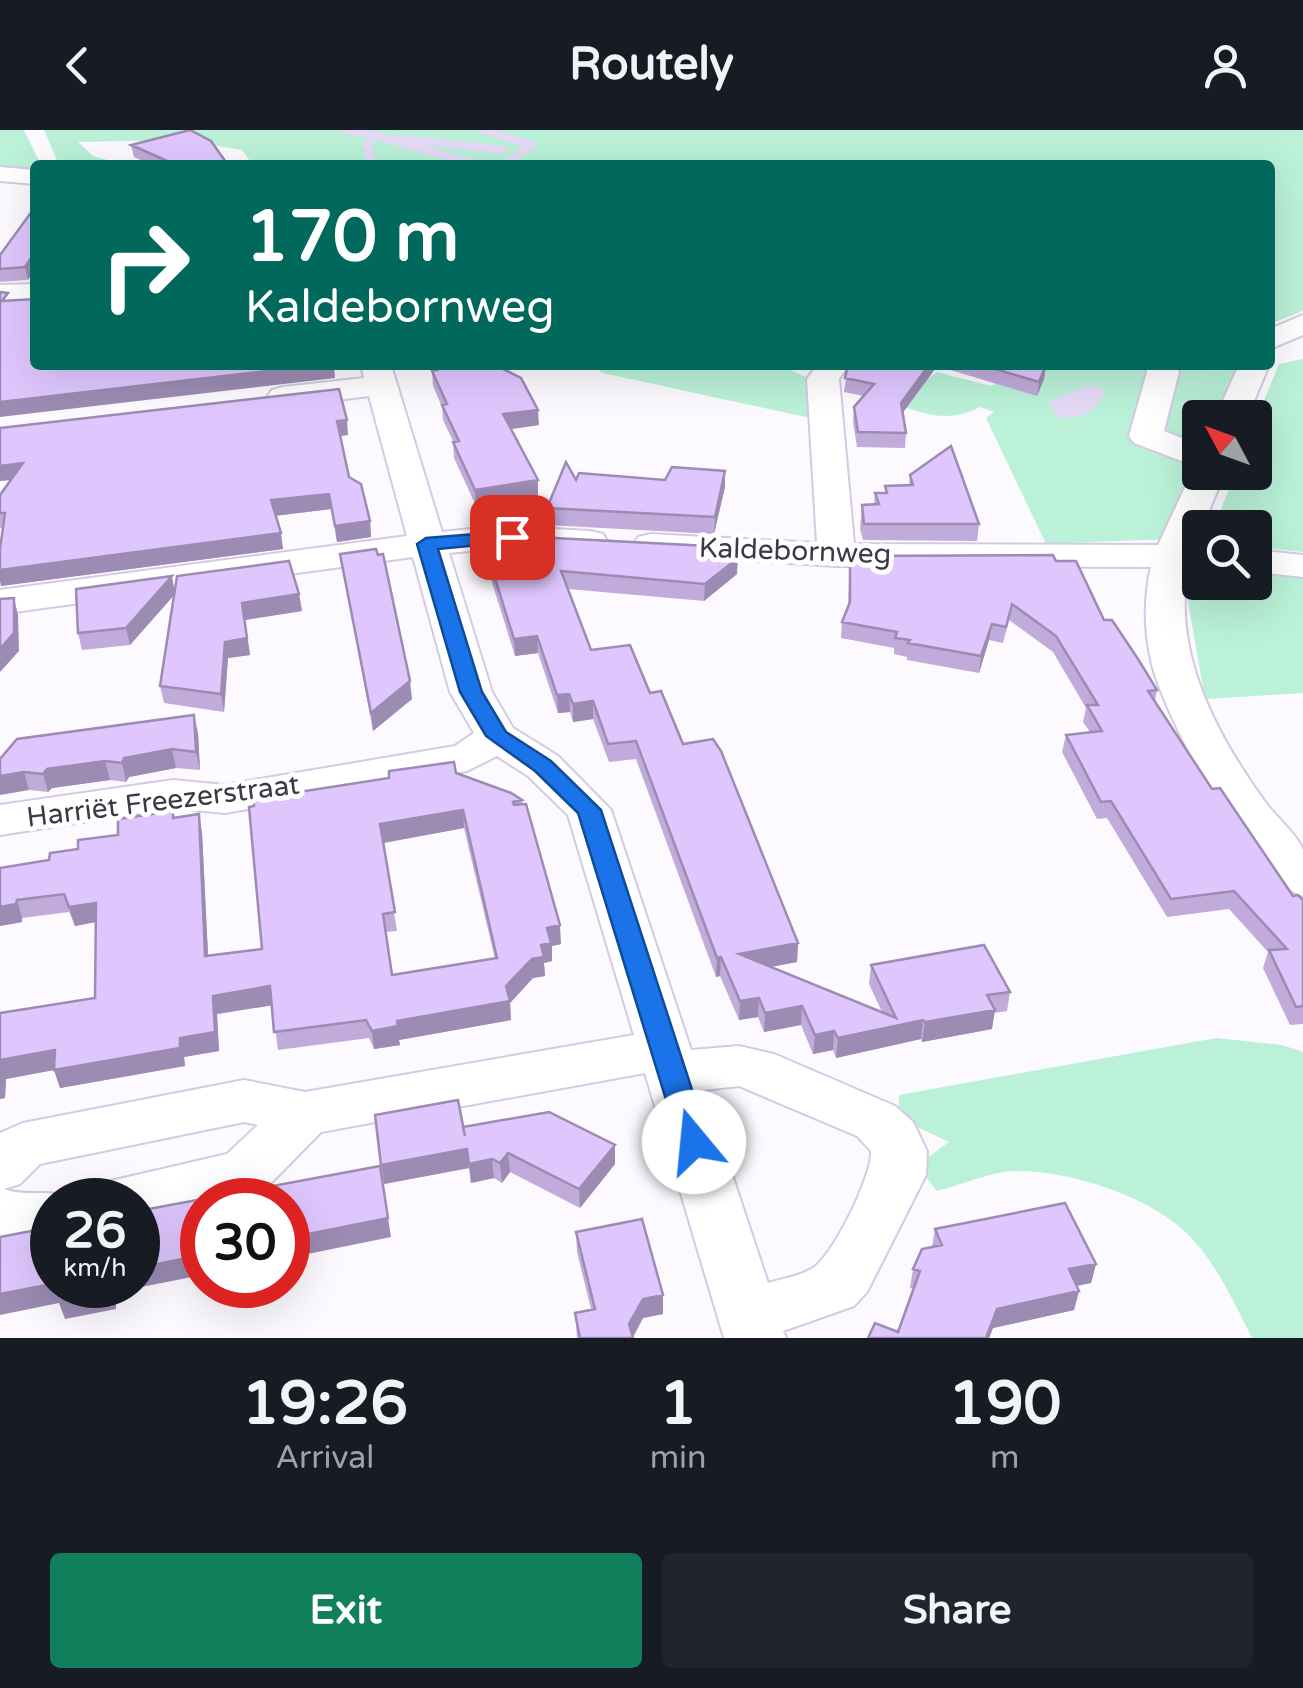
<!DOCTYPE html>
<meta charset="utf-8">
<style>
:root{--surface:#171b24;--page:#20242c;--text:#f1f3f6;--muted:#9ea1a6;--accent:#107f5c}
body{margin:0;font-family:"Varela Round",sans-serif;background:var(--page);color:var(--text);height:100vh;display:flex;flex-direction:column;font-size:38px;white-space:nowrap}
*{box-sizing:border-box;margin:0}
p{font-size:32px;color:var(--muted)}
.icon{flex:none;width:55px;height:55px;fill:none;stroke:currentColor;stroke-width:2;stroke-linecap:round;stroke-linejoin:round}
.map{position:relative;height:1208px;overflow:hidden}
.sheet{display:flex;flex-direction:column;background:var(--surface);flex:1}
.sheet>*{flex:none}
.banner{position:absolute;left:30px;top:30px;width:1245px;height:210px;border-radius:10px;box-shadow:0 10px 40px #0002;background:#00695c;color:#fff;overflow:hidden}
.needle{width:65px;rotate:311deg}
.controls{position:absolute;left:1182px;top:270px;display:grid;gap:20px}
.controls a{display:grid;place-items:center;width:90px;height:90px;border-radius:10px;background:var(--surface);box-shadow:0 10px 40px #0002;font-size:50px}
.speed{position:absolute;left:30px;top:1048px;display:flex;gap:20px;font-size:50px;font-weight:700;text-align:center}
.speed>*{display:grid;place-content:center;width:130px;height:130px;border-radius:50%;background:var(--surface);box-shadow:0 10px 40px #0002;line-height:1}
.speed small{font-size:25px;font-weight:400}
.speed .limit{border:15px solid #d22;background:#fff;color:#111}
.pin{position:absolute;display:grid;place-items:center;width:85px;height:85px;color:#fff;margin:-42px;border-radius:20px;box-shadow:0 5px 15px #0006}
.me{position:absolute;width:110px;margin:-55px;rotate:343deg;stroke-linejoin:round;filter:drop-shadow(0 0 8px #0008)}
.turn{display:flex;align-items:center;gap:35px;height:210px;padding:0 50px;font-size:45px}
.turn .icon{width:130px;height:130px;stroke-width:2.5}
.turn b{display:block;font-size:70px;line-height:85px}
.eta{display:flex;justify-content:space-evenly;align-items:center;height:170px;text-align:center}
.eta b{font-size:60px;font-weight:800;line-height:70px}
.primary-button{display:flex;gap:20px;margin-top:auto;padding:20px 50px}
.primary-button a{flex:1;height:115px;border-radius:10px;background:var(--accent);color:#fff;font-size:40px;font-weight:800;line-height:115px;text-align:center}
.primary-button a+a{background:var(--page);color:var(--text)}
header{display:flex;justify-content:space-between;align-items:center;height:130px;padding:0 50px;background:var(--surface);font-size:45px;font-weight:800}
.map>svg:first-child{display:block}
</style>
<header><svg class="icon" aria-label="back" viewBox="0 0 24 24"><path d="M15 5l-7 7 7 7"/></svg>Routely<svg class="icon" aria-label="person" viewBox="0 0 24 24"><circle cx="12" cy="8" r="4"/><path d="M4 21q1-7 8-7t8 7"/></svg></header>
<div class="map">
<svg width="1303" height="1208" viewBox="0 0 1303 1208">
<rect width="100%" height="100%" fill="#fcfaff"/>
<path fill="#baf1d8" d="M0,0h24l17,35h-6v5l-35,-3z
M44,0h1259v181l-33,13v-159h-1017l-11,-15 -59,-10 -105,2 15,14 32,9h-66z
M1303,229v193l-48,-5v-19l-41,-1 21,-54 20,-1v-50l24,-58z
M590,235h190l30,14 5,40 -212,-46z
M1032,235h120l-5,32 -12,35 65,33 -31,74 -123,5 -60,-126 8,-6 -14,-5c-31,16 -54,8 -86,-4l43,-31 54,14z
M1176,235h61l-22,52 -15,1v31l-44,-22z
M1200,433v19h55v-14l48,5v120l-98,6 -19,-108v-19z
M1216,908l66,7 21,7v286h-51c-19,-37 -38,-81 -70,-109 -37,-34 -114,-58 -163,-58 -25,-1 -57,14 -82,20l-20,-26 32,-23 -51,-24 1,-23z"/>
<path fill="#e5daf6" d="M1085,256h12l9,6c-13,20 -25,29 -49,25l-8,-15z"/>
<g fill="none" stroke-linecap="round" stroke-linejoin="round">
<path stroke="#e5daf6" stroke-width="8" d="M344,0l29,5 -6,11 5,19
M483,0l49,15 -28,20
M373,5l106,30
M396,8l107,12"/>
<defs>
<path id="minor" d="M0,37l35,3v14l-35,-3z
M35,154v18l-35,1v-18z
M1303,185v20l-33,14v-20z
M361,235h30l51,167 57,-6 91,5 13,3 5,8 -5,8 -13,3 -91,-5 -50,5 43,139 21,36 45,28 53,54 80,240 48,-4 35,8 121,52 18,16 14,29 -1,24 -59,117 -13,14 -71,25 3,7h-62l-79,-265 -324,59 -57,58 -34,10h-28v6l-64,14v-20h-45l9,-17 125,-29 31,-29 -14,-3 -204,42 -20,20 -16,5c25,9 47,-2 69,11h-21v39l-31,7 -21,-7v-106l23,-10 221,-43 61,12 329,-57 -66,-220 -40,-39 -31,-20 -30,15 -242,42 -52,-5 -173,27v-30l173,-25 52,5 230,-39 19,-13 -24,-41 -37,-135 -413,57v-24l407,-54 -38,-140 -86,11 -11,-3 -5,-7 5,-7 11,-3 81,-9zM739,956l118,50 14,15c2,23 -38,105 -58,117 -12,8 -32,11 -45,15l-64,-193z
M817,235h31l-9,14 15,165 304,1 37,-79 -61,-23 -5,-7 18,-64 -2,-7h30l4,7 -15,59 36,14v27h25l-30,73h5v22h-12c-16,86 28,167 77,235 10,14 32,32 38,48 0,12 0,33 0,46 -52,-15 -141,-183 -152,-236 -7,-31 -7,-63 0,-93l-315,-1 -198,-13 -5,-8 5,-8 13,-3 166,9 -10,-164z
M1239,235h30l-22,53h-32z
M1255,420l48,5v22l-48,-5z"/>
</defs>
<use href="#minor" stroke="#d5cae4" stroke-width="4"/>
<use href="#minor" fill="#fff" fill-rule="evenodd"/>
</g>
<path fill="#c0abda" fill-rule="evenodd" d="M131,15l97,20h-77l-17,-8z
M35,77v63l-7,10 -28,2v-27z
M429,235h66l44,60 -28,4 27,67 -62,10 -22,-48 -1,-17 -10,-21 -1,-13 -9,-21 -1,-15z
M790,235h23l-3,4z
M848,235h198l-2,14 -7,17 -100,-30 -35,47 4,20 -1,15 -48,-1 -4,-25 1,-15 10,-11 -20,-4z
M0,298l348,7 -8,1 9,41 21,44 1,16 -34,5 -6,-33 -56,7 8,33 -282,37 -1,-37 3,-21h-3v-33l11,-15 -11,1z
M910,345l69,49 -2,17 -114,-1 -3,-11 2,-24 12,-1 1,-11h10v-7l24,-1z
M576,350l149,7 -11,47 -167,-9v-17z
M491,418l217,7 29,19 -33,27 -136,-12 23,61 59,43 33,51 115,199 -1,19 -26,5 111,45 -13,-28 2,-19 139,27 -3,19 -13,2 -2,16 -70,13 -1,-3 -85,19 -3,-8 -20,4 -12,-29 -37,7 -6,-15 -19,3 -19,-44 -4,1 -80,-218 -27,3 -16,-43 -20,3 -3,-10 -12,1 -20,-60 -23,3 -26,-83 -1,-17h4z
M340,424l72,145 -39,32 -30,-161z
M850,426l206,5 48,59 53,70 -2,11 57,88 81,107 10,4v124l-13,1 -27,-57 5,-16 -39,-43 -62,8 -60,-99 -10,1 -35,-67 4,-17 24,-3 -7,-10 3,-14 -33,-56 -44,-32 -6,23 -14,-3 -10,33 -72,-13v-3l-13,-3v-6l-53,-10 1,-16 6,-16z
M174,461l125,3 3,17 -57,9 5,35 -22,3 -4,54 -60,-9 -4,-17 14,-91 -44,50 -48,5 -4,-17z
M198,603l2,37 -24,-2 -47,9 -3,5 -16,-2 -58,8 -4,4 -19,-2 -29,-31z
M456,643l66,27 39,144 -9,2v15l-8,2 1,13 -12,2 -23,25 1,17 -112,20 1,5 -26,4 -5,-11 -91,12 -6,-45 -55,9 2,37 -35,6 1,9 -125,22 -6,-18 -48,9 -1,19 -5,1v-86l95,-15 1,-76 -21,4 -6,-14 -47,6v4l-22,4v-58l49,-8 69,-25 55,-24 2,7 27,14 6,124 54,-7zM464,698l31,131 -103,16 -7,-43 12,-1 -14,-88z
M463,999l152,35 -35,44 -70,-36 -8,11 -8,-5 -23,5 -2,-15 -85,16z
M935,1099l161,35 -5,19 -14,3 2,5 -5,19 -81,18 -4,10h-121l30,-6 15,-43 -3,-1 3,-19 19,-22z
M576,1102l87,82 -20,4 -10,20h-56l-2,-25 16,-4 -14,-57z"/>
<path fill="#9c8bb2" d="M35,122v18l-7,10 -3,-13z
M319,235h15l1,13 -335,39v-15z
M929,235h9l-39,53 2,-15z
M1046,235l-2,14 -7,17 2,-14z
M538,280l1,15 -35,5 -1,-16z
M347,290l1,15 -9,1 -2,-15z
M23,333l4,15 -27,3v-15z
M725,341v16l-11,47 1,-17z
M538,350v16l-62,10 -1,-16z
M329,364l2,15 -58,7 -2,-16z
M370,391l1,16 -34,5 -2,-16z
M281,403l2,16 -282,37 -1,-5v-11z
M738,428l-1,16 -33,27 1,-17z
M172,446l3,18 -45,51 -4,-17z
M299,464l3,17 -57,9 5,35 -22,3 -4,54 -3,-18 4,-52 17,-39z
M14,468l4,17 1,36 -19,21v-23z
M992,494l-3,16 -10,33 2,-17z
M537,506l1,17 -23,3 -1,-17z
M410,551l2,18 -39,32 -2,-18z
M569,564l1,18 -12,1 -1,-18z
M593,571v18l-20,3v-18z
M194,585l4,18 2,37 -4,-18z
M172,619l4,19 -47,9 -3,5 -4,-19 2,-5z
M105,631l5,19 -58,8 -4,4 -5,-18 4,-5z
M24,642l5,18 -29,5v-19z
M463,680l1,18 -81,15 -3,-19z
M199,684l3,18 7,143 -4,-19z
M17,770l5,18v4l-22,4v-19z
M96,773l5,18 -26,5 -6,-19z
M560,795l1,19 -9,2v15l-8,2 1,13 -12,2 -23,25 1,17 -112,20 1,5 -26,4 -2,-18 25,-10 144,-76 6,-17z
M798,813l-1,19 -59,11 1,-19z
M721,827l-1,19 -4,1 1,-19z
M270,856l4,19 -57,9 2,37 -35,6 1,9 -125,22 -6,-18 -48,9 -1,19 -5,1v-39l55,-10 125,-12 33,-42z
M759,868l-1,19 -19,3 1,-19z
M802,876l-1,19 -37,7 1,-19z
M995,880l-3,19 -70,13 3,-20z
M923,890l-2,19 -85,19 2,-20z
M834,901l-1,19 -20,4 2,-19z
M615,1015v19l-35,44 -1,-19z
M467,1019l2,19 -85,16 -3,-19z
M508,1023l2,19 -8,11 -2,-20z
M492,1029l2,19 -23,5 -2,-19z
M388,1088l3,19 -103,21v-20z
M201,1125l1,20 -86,17v17l-51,10 -6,-16 -59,12v-21l52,-9h86v-17z
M1096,1134l-5,19 -27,5 5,-19z
M205,1155h32l-30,6z
M1079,1161l-5,19 -81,18 -4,10h-3l11,-29z
M663,1165v19l-20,4 -11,20 -3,-14 14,-25z"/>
<path fill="#dfc7fe" stroke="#9c8bb2" stroke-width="2.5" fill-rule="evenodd" d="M190,0l21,11 17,24h-52l-45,-20z
M35,77v45l-10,15 -25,2v-14z
M0,162l8,1 -6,8 33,-2v66h284l-319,37z
M435,235h60l26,13 17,32 -35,4 35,66 -63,10 -22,-48 6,-1 -17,-36 5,-1 -15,-33 5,-1z
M848,235h81l-28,38 5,30 -48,-1 -4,-25 20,-23 -29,-6z
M982,235h64l-7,17z
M339,259l8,31 -10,1 12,56 12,7 9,37 -35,5 -6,-32 -58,6 10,33 -281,37v-21l5,-36h-5v-18l23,-32 -23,3v-38z
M951,316l28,78h-115l-2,-19 17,-1 -4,-11h12l-2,-7 28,-1 -3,-10z
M566,332l10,18 3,-7 86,7 7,-13 53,4 -10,46 -168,-9z
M535,407l173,9 -2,9 32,3 -33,26 -144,-13 30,79 39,-5 20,48 11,-2 22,53 30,-5 8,12 77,192 -59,11 157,64 -25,-53 113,-20 26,47 -23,3 8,15 -70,12 -2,-2 -85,18 -4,-7 -19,4 -13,-29 -37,7 -6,-15 -19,3 -19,-44 -4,1 -81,-217 -28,3 -15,-43 -20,3 -4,-10 -12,1 -20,-59 -23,3 -26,-83 5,-1 -2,-7 41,-5z
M376,419l2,6 5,-1 27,127 -39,32 -31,-159z
M1053,425l3,6h20l28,59h8l26,39 19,31 -9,1 64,98 8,-1 73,108 5,-1 5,5v106l-7,1 -27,-57 18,-1 -53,-58 -63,8 -60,-98 -10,1 -35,-67 36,-4 -15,-26h11l-42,-69 -44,-32 -6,23 -14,-3 -11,32 -73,-13 2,-3 -15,-2 2,-6 -55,-10 8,-20v-46z
M289,431l10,33 -57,9 5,35 -22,4 -4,52 -61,-8 17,-110z
M172,446l-46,52 -48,5 -2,-44z
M14,468v35l-14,16v-50z
M194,585l2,37 -24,-3 -48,9 -2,5 -17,-2 -58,8 -4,5 -19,-2 -24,4v-17l17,-20z
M454,632l2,11 55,20 11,7 -9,2 1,3 12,-1 34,121 -13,3 4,15 -10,2 3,12 -12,2 -26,27 4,15 -113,20 1,5 -26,5 -6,-11 -92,12 -4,-46 -57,10 2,36 -35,6v10l-126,22 1,-20 -55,10v-47l95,-15 1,-95 -27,4 -5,-13 -47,6 -1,4 -16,3v-39l49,-8 1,-7 28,-4v-9l40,-5v-16l55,-8v7l26,-4 6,142 57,-7 -13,-142 5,-1v-7l135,-21v-7zM463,680l34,148 -105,17 -9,-61 12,-2 -15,-88z
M458,970l7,36 -2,-9 86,-15 66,33 -36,44 -71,-36 -8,10 -8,-4 -23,5 -2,-15 -86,16 -6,-50z
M380,1036l8,52 -100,20v-38h-86v72l-1,-17 -63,13v-57z
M1065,1073l31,61 -27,5 10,22 -82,18 -11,29h-118l7,-15 23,9 22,-61 -7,-2 9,-20 20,-4 -7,-16z
M642,1089l21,76 -20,4 -14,25 4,14h-53l-5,-25 20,-4 -19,-77z
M52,1097v57l-52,10v-57z
M59,1155h51l-1,5 -51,10z"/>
<path fill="#1a73e8" stroke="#114b97" stroke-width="2.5" d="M512,401l7,2v8l-81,8 44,143 24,40 45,29 50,49 108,332 -4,8 -11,4 -10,-4 -5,-8 -101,-329 -43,-42 -49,-35 -26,-44 -43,-148 9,-6z"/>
<g text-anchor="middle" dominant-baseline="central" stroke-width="10" stroke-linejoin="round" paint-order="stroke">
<g font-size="28" fill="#3d3843" stroke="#fff">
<text transform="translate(795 421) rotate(2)">Kaldebornweg</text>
<text transform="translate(163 671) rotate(-7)">Harriët Freezerstraat</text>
</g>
</g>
</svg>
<div class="controls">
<a><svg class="needle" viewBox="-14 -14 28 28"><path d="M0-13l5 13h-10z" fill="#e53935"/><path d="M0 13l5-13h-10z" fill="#9ea1a6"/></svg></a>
<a><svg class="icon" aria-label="search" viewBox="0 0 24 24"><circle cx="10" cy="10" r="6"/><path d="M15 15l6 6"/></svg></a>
</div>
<div class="speed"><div>26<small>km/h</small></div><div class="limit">30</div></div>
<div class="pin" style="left:512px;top:407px;background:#d93025"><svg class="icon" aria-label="arrive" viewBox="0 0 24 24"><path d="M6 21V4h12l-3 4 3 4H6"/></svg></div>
<svg class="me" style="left:694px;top:1012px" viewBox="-20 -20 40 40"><circle r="19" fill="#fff"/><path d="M0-13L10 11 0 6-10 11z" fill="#1a73e8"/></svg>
<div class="banner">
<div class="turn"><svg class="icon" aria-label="right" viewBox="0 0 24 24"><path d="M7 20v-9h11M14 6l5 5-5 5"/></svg><div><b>170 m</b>Kaldebornweg</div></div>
</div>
</div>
<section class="sheet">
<div class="eta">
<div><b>19:26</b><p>Arrival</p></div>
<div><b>1</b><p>min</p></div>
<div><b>190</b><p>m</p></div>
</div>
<div class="primary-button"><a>Exit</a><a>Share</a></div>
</section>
